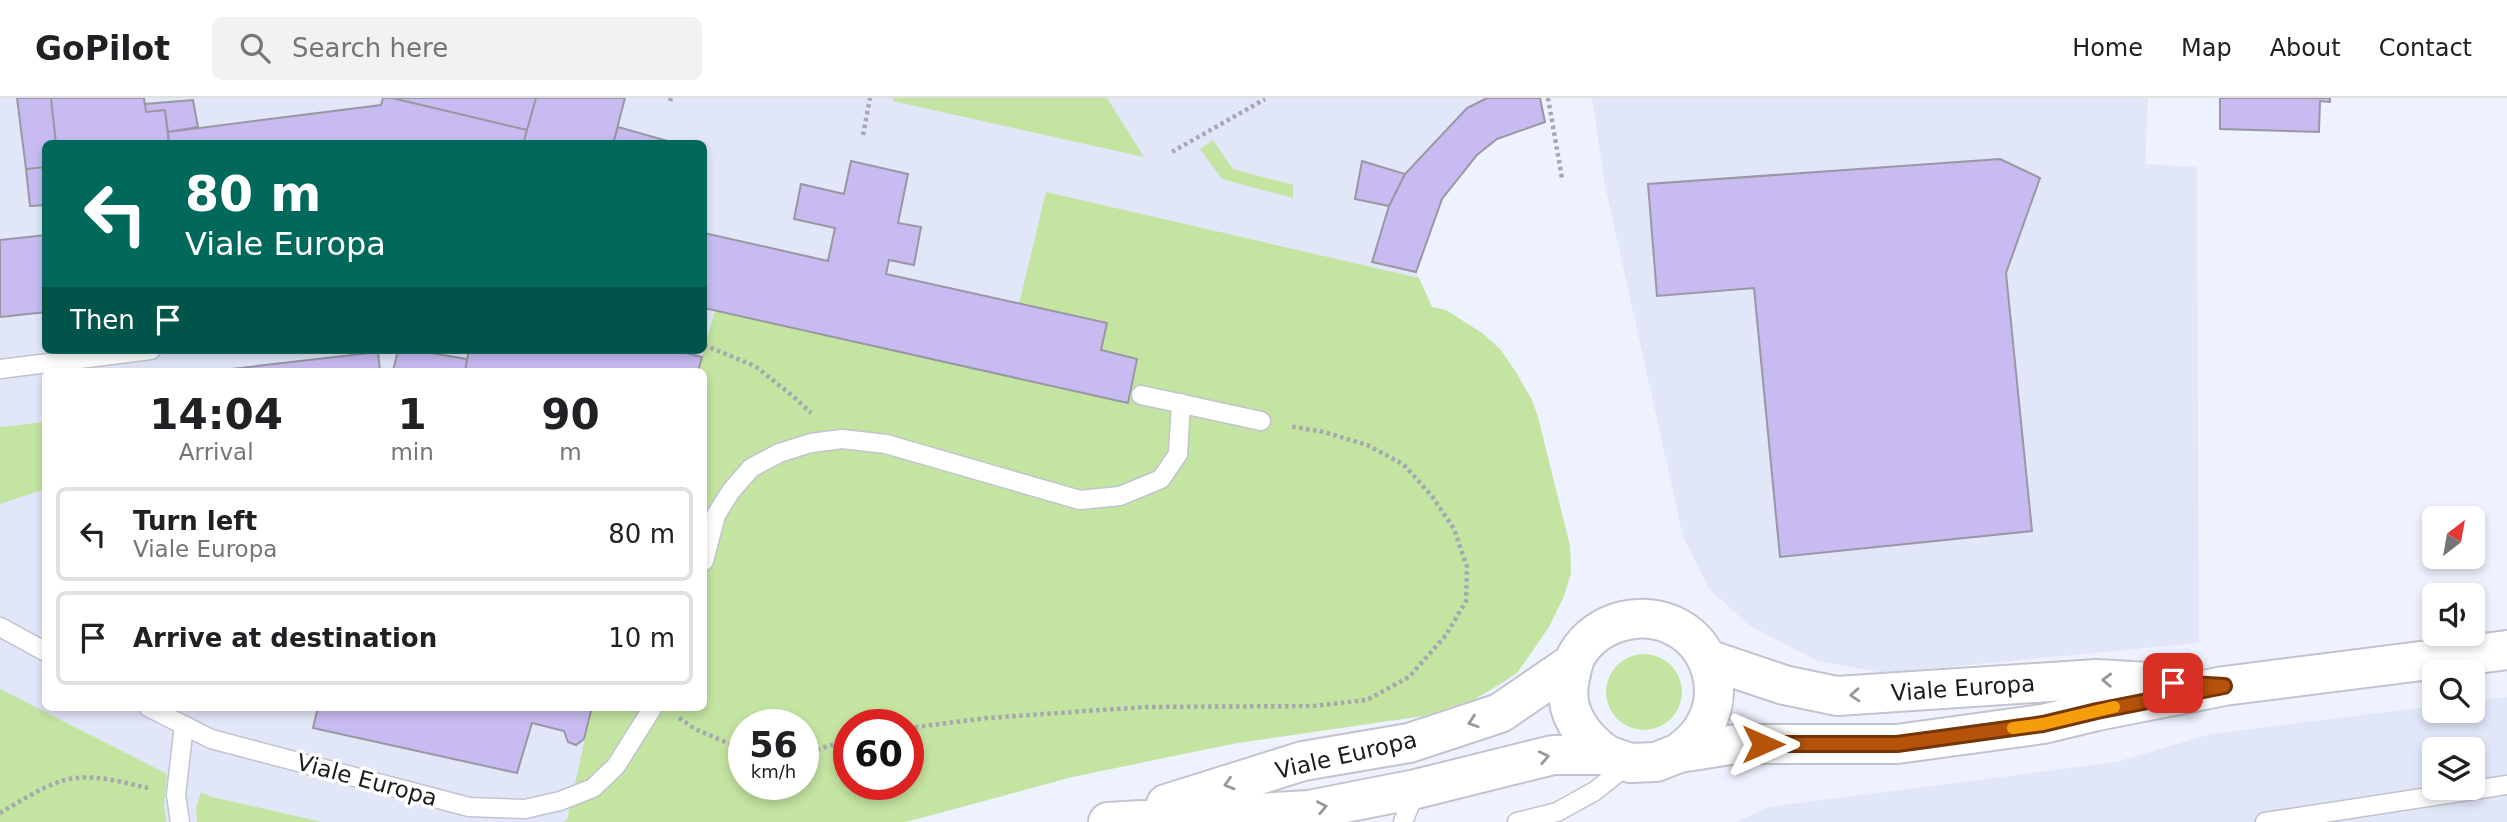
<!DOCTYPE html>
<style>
:root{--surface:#fff;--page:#f2f2f2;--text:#202124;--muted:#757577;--line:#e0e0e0}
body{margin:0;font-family:"DejaVu Sans",sans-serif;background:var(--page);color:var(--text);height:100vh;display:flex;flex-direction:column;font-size:26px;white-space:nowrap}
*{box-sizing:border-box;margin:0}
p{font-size:23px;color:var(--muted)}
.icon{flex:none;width:38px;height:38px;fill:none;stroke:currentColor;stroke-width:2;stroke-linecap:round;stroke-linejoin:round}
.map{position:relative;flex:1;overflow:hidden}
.details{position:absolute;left:42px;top:270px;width:665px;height:343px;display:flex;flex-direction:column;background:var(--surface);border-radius:10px;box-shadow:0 4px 10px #0003}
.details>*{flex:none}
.guide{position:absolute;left:42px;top:42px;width:665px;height:214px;border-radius:10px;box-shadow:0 4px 10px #0003;background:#00695c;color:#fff;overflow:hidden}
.needle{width:46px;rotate:31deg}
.buttons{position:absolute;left:2422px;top:408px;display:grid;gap:14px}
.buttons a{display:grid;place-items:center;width:63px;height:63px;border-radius:10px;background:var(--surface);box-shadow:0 4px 10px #0003;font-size:35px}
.speed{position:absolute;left:728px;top:611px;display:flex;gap:14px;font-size:35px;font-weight:700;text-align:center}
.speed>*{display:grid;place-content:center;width:91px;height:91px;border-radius:50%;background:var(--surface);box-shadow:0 4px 10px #0003;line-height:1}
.speed small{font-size:18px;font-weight:400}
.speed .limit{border:10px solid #d22;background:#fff;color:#111}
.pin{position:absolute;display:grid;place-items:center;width:60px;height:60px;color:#fff;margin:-30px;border-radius:14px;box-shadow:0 4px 10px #0006}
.me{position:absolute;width:77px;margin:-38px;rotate:90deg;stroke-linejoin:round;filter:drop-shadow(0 0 5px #0008)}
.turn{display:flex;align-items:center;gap:24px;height:147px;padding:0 28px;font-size:32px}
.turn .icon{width:91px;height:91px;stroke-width:2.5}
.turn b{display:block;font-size:49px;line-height:60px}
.then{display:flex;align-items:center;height:66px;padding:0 28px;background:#0003;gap:14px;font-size:26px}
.eta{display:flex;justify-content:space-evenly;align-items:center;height:119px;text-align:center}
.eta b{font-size:42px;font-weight:800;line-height:49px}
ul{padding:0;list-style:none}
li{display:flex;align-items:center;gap:21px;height:94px;margin:0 14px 10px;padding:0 14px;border:4px solid var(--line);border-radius:10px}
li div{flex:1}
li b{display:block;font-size:26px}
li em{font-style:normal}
header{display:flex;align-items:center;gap:42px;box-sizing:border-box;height:98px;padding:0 35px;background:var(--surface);border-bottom:2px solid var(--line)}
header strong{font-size:33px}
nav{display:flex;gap:38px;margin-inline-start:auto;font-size:24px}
.search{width:490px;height:63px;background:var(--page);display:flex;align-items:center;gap:18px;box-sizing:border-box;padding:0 24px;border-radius:10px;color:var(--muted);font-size:26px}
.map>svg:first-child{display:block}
</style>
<header>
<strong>GoPilot</strong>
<div class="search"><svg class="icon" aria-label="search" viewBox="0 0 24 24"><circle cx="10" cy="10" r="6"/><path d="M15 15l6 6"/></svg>Search here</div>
<nav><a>Home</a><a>Map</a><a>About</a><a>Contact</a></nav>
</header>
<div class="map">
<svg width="2507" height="724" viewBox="0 0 2507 724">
<rect width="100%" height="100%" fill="#eef2fe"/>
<path fill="#e1e6f9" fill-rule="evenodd" d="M0,0h1540l5,24 -48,17 -20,16 -35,44 -26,73 16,35 14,3 36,23 18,16 32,51 38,146 1,27 -7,23 -15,31 -32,46 -44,27 -50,16 -186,27 -165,34 -166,45h-906zM46,46h658v206h-658zM46,273h658v336h-658zM744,626h59v60h-59zM849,626h59v60h-59z
M1592,0h556l-3,66 52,3 2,476 -315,30 -66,-12 -68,-35 -41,-37 -26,-53 -78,-351z
M2507,599v125h-771l33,-15 347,-45 95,-28 223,-28v4h39v-9zM2434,651h39v39h-39z"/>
<path fill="#c4e4a1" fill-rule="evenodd" d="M893,0h214l37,59 -251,-56z
M1213,42l20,29 60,16v13l-71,-19 -22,-30z
M1046,94l373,86 13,29 14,3 36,23 18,16 16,23 16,28 6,17 32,129 1,27 -7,23 -15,31 -32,46 -15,10 -29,17 -50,16 -186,27 -165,34 -166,45h-344l5,-2 25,-113h112v-336h-6l17,-60 413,92 9,-44 -36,-9 6,-27 -88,-19zM744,626h59v60h-59zM849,626h59v60h-59z
M45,324v67l-45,15v-77z
M1606 594a38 38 0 1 1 76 0a38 38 0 1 1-76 0Z
M0,591l167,85 -3,30 2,18h-166z
M201,694l11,5 110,25h-125l-1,-14z"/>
<path fill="#c8bbf1" stroke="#9997a2" stroke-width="2" d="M17,0h34l5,46h-10v23l-20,2z
M51,0h93l2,14 19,-2 4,34h-113z
M383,0h9l135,32 -4,14h-354l-1,-12 213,-27z
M392,0h144l-9,32z
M536,0h89l-12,46h-90z
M1487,0h53l5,24 -48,17 -20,16 -35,44 -26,73 -44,-10 17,-56 16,-32 62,-66z
M2220,0h110v4l-10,-1 -1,31 -99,-3z
M193,2l5,27 -30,5 -3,-22 -19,2 -1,-8z
M618,29l53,15v2h-58z
M2000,61l40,19 -34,95 26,258 -252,26 -26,-269 -97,8 -9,-112z
M851,63l57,13 -10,49 23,4 -7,38 -25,-5 -3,14 221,49 -6,27 36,9 -9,44 -424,-95v-75l124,28 7,-33 -41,-9 7,-35 43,10z
M1362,63l43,13 -16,32 -34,-7z
M46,69v38l-16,1 -4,-37z
M46,137v77l-46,5v-77z
M398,252h15l54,9 -2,12h-72z
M469,252h204l29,7 -4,14h-233z
M378,254l2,19h-166z
M318,609h274l-8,32 -8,6 -8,-3 -4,-11 -32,-8 -15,50 -204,-45z"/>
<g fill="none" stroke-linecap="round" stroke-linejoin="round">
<defs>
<path id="service" d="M0,271l151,-19
M1141,297l120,26
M704,463l12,-46 15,-24 20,-23 28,-15 32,-10 31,-4 44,5 194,56 40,-4 41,-17 17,-25 3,-51
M0,529l46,25
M148,609l63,32 258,68 56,2 35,-8 33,-13 23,-22 37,-59
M180,724l-4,-27 8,-70
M1403,724l13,-32
M1517,724l40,-10 38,-21 35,-28
M2265,724l242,-37"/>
<path id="primary" d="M1707,561l77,26 53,11 259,-17 70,4
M1607,657c-25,-18 -45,-44 -37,-77 2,-9 3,-18 8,-25 20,-33 67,-44 100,-25 32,18 45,60 29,93 -6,14 -17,23 -28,32
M1166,706l137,-43 106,-18 91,-30 73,-50
M1108,724l201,-12 107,-21 137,-34h54l23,8 26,-1 23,-9 58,-9h160l146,-20 54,-13 127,-25 283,-36"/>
</defs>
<use href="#service" stroke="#c1c4cf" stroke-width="21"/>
<use href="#primary" stroke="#c1c4cf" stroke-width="42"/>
<path stroke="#a5a8b1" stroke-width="4.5" stroke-dasharray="3.5 3.5" stroke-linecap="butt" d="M1548,0l14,80
M670,3l1,-3
M863,37l7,-37
M1172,54l93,-53
M704,247l51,21 39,31 17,16
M679,620l16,11 49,21
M908,630l79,-10 157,-11 169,-1 54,-6 42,-23 37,-42 20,-34 1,-34 -13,-38 -22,-33 -29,-32 -36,-19 -43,-13 -35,-6
M803,652l9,1 37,-11
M0,715c23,-13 49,-32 76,-35 24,-3 49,5 72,10"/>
<use href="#service" stroke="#fff" stroke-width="18"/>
<use href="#primary" stroke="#fff" stroke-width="38"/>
</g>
<defs><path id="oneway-chevron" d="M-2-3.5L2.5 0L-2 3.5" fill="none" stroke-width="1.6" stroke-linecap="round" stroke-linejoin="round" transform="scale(1.75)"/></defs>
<g stroke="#98989a">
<use href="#oneway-chevron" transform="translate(2107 582) rotate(-178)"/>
<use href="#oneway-chevron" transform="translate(1855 597) rotate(176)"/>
<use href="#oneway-chevron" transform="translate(1473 624) rotate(162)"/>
<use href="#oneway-chevron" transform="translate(1544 659) rotate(-12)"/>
<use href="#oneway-chevron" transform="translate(1229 686) rotate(163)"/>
<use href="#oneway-chevron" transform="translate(1322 709) rotate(-11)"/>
</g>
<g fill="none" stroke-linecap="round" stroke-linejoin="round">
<defs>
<path id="route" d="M1763,646h134l146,-20 54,-13 127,-25 -51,-3"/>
</defs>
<use href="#route" stroke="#753606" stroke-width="18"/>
<use href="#route" stroke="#b45309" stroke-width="12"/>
<path stroke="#f59e0b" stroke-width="12" d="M2013,630l30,-4 71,-17"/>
</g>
<g text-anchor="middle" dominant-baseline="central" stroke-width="7" stroke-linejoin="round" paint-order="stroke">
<g font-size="23" fill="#1a1b1f" stroke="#fff">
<text transform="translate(1963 590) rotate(-4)">Viale Europa</text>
<text transform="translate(1346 657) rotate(-13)">Viale Europa</text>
<text transform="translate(367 682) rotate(15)">Viale Europa</text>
</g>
</g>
</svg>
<div class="buttons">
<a><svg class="needle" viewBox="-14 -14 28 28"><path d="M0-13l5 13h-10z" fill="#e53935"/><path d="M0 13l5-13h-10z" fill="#757577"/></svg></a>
<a><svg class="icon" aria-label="sound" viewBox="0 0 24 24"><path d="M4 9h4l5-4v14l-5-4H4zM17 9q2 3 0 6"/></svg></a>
<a><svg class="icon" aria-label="search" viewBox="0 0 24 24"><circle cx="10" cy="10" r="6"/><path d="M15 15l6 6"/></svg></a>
<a><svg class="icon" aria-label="layers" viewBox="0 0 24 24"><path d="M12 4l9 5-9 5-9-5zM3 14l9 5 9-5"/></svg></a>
</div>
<div class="speed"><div>56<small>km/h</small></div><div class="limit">60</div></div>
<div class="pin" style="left:2173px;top:585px;background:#d93025"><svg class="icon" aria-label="arrive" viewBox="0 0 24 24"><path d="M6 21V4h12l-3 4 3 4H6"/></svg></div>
<svg class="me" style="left:1763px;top:646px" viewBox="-20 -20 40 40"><path d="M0-17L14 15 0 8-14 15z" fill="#b45309" stroke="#fff" stroke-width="4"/></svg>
<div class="guide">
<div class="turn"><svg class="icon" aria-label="left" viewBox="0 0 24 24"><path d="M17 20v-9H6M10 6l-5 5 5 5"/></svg><div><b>80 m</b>Viale Europa</div></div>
<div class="then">Then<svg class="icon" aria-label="arrive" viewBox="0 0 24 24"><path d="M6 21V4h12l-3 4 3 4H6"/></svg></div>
</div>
<section class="details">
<div class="eta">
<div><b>14:04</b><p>Arrival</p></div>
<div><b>1</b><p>min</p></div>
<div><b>90</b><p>m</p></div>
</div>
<ul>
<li><svg class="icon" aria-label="left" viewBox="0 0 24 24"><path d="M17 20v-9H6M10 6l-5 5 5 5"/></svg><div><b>Turn left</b><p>Viale Europa</p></div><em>80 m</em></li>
<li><svg class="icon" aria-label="arrive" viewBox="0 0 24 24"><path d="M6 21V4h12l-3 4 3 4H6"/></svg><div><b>Arrive at destination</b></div><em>10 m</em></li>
</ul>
</section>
</div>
